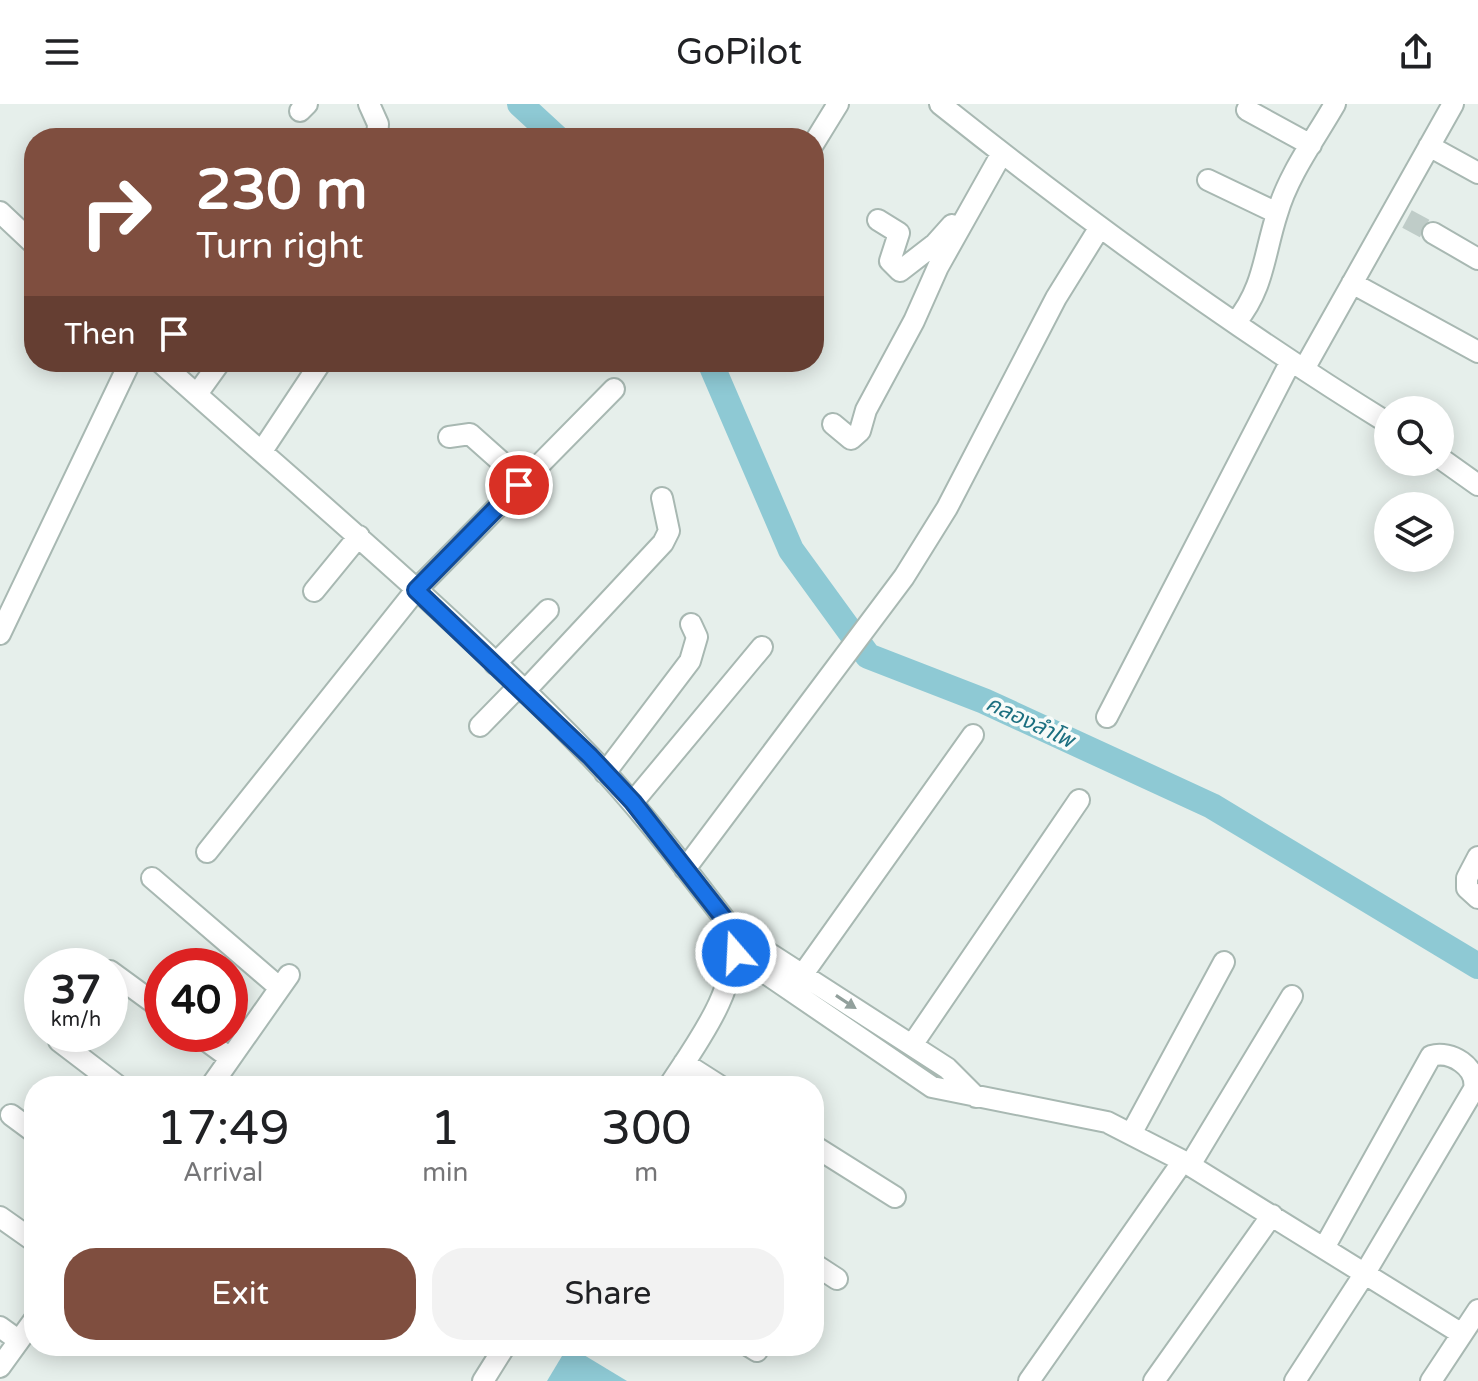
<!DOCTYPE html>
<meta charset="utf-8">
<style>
:root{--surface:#fff;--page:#f2f2f2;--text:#202124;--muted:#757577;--accent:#7f4e3f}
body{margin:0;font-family:"Varela Round","Noto Sans Thai",sans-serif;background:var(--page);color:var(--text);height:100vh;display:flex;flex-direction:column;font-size:30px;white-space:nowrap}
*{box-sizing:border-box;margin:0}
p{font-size:26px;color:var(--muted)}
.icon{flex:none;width:44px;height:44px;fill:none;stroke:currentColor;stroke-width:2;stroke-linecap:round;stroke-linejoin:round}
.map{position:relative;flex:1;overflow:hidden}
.details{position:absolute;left:24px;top:972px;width:800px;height:280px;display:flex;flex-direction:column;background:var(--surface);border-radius:32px;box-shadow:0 4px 20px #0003}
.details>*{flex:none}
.guide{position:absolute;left:24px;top:24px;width:800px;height:244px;border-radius:32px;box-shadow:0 4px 20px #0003;background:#7f4e3f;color:#fff;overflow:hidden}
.controls{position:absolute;left:1374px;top:292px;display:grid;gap:16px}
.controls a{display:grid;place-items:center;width:80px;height:80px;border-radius:50%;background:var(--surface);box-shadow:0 4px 20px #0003;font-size:40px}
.speed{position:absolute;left:24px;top:844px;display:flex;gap:16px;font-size:40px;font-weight:700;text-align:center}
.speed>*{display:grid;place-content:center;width:104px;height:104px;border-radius:50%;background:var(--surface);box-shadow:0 4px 20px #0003;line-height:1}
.speed small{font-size:20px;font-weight:400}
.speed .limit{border:12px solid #d22;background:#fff;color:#111}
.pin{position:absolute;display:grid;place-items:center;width:68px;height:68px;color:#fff;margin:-34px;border:4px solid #fff;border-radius:50%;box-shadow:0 2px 8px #0007}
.me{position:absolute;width:88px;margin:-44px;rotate:341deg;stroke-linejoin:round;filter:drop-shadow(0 0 6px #0008)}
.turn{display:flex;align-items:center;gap:28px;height:168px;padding:0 40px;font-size:36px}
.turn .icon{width:104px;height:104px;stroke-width:2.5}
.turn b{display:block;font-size:56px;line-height:68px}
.then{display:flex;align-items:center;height:76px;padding:0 40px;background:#0003;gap:16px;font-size:30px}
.eta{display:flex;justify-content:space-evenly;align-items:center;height:136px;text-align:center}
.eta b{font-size:48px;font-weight:600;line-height:56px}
.action{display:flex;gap:16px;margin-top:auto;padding:16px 40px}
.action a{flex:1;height:92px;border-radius:32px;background:var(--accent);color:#fff;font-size:32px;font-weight:600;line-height:92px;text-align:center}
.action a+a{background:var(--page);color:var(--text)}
header{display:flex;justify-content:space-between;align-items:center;height:104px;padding:0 40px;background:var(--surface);font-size:36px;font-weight:600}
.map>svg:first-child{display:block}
</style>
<header><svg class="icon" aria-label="menu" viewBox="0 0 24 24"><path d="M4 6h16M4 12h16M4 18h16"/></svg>GoPilot<svg class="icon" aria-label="share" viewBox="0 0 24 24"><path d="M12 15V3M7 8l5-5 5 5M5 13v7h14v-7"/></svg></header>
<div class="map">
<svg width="1478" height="1277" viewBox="0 0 1478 1277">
<rect width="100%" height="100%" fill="#e6efeb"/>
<path fill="#8ec9d4" d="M568,1242h1l58,35h-80z"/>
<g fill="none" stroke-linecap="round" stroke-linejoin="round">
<path stroke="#8ec9d4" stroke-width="26" d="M520,0l37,34
M710,258l81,188 77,106 116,45 228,105 266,160"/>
<path stroke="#bfccc8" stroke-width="20" stroke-dasharray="20 10" stroke-linecap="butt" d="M1407,115l26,14"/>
<defs>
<path id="minor" d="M369,0l9,20 -1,14
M940,0c143,114 293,223 448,319
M1247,6l64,35
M300,7l7,-7
M814,39l24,-39
M1429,42l49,27
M1208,76l69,33
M0,108l34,32
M878,116l21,13 -9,28 10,10 35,-27 17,-19
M1433,129l45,26
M1352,179l126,69
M1236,218c28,-34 28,-68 41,-108 11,-39 38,-75 58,-110
M160,258c145,130 295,254 430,394 52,54 97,115 143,174 7,57 -34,110 -64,156
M1304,265l149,-265
M197,290l23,-32
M833,320l18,15 9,-8 6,-21 48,-89 24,-54 64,-114
M449,333l21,-3 45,40
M262,347l59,-89
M1440,354l38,27
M314,487l45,-55
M0,530l130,-272
M495,560l53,-54
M524,588l139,-149 6,-12 -7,-33
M1107,613l184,-356
M480,622l38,-39
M605,669l85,-112 7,-24 -6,-13
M633,698l129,-155
M207,748l209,-262 198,-201
M1478,753l-11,21v10l11,10
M685,765l219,-292 43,-69 109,-210 44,-71
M152,774l128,110
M733,826l214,138 29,29
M736,849l196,134 175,35 76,39 279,173
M110,867l52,38
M803,870l170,-239
M197,930l33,24
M59,937l59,45
M912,941l167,-245
M684,959l36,23
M211,982l78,-111
M11,1011l23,17
M1131,1030l93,-172
M814,1042l81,51
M1190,1061l102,-169
M0,1113l34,24
M814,1160l23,15
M0,1223l18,13
M749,1242l8,5
M0,1263l34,-47
M483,1277l22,-35
M1029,1277l154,-220
M1154,1277l118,-166
M1295,1277l70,-108 109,-184c4,-22 -23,-39 -43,-33l-107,192
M1431,1277l47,-71"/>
</defs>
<use href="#minor" stroke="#a8b8b2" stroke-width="24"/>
<use href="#minor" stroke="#fff" stroke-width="20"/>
</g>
<defs><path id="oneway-solid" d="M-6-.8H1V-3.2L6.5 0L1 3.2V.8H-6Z" transform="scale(2)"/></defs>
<use fill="#92a09c" href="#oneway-solid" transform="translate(846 898) rotate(33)"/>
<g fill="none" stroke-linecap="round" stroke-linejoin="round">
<defs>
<path id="route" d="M519,381l-103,105 174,166 43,46 100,128 3,23"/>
</defs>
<use href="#route" stroke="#114b97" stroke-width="20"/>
<use href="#route" stroke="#1a73e8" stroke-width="14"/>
</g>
<g text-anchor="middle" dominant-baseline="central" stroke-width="7" stroke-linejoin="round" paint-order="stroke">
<g font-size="22" font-style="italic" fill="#1c6f80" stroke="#f7fbf9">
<text transform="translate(1030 618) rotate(25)">คลองลำโพ</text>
</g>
</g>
</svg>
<div class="controls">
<a><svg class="icon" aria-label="search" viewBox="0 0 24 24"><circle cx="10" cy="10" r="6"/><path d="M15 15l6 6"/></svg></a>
<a><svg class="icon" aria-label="layers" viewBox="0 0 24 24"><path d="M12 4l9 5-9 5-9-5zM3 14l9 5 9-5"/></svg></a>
</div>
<div class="speed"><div>37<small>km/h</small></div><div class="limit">40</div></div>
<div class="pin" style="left:519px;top:381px;background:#d93025"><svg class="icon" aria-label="arrive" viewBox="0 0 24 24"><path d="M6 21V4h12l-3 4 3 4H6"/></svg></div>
<svg class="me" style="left:736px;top:849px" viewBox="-20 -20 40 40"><circle r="17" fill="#1a73e8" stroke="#fff" stroke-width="3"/><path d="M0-11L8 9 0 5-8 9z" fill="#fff"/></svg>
<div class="guide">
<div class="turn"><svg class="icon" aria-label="right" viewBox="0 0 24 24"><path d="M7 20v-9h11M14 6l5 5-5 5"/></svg><div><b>230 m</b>Turn right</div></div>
<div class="then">Then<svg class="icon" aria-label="arrive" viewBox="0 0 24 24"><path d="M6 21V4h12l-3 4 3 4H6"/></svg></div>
</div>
<section class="details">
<div class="eta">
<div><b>17:49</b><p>Arrival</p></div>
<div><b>1</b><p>min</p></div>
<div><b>300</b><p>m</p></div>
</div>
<div class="action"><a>Exit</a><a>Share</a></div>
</section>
</div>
